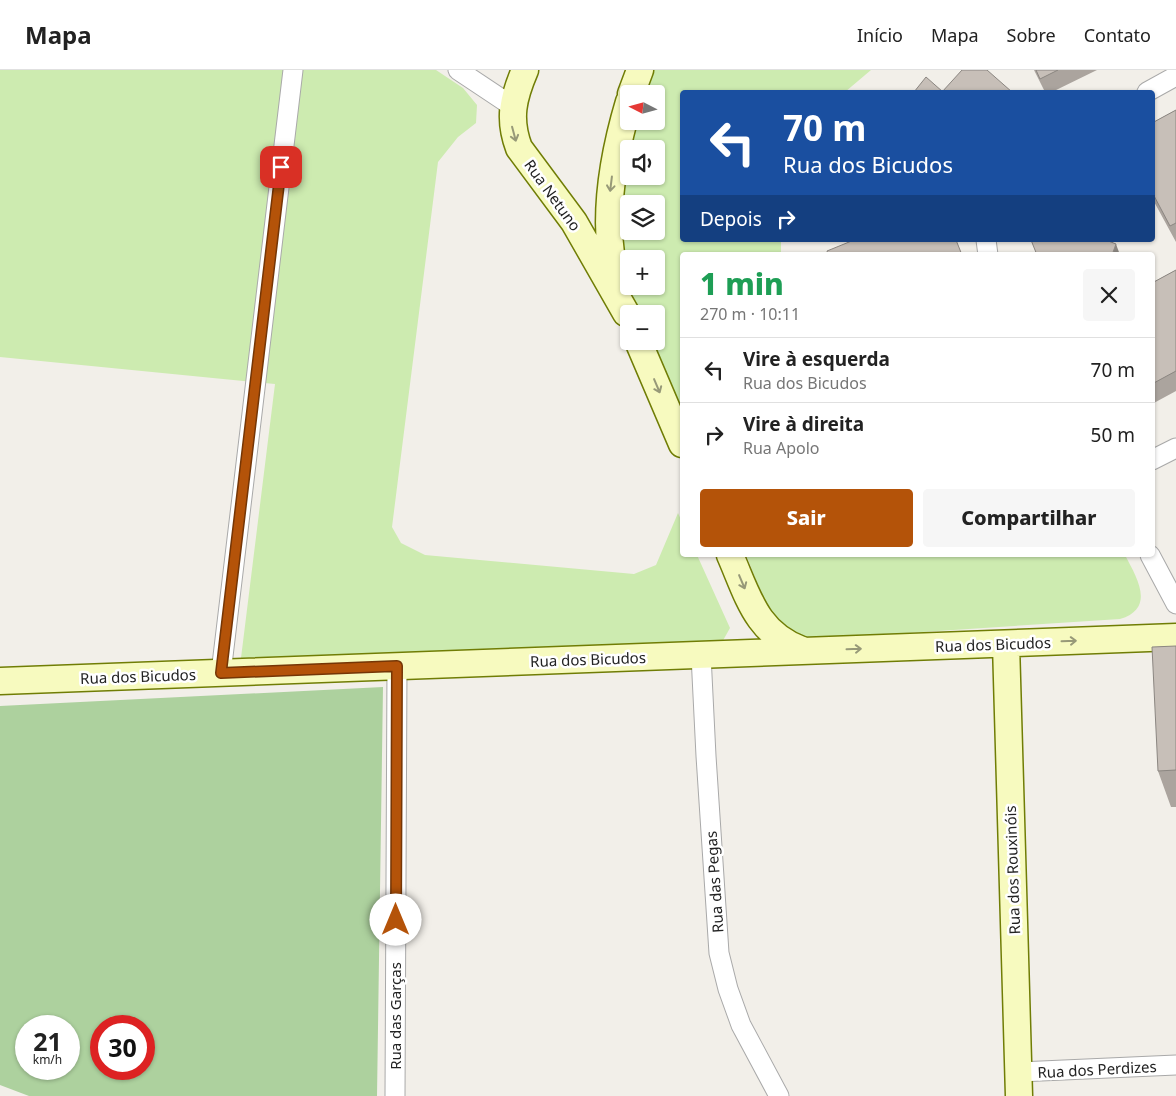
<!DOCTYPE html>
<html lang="pt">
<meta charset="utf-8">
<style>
:root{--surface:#fff;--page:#f6f6f6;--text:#222;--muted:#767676;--line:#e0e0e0;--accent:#b45309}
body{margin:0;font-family:"Noto Sans",sans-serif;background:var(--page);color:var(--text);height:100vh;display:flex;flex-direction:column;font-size:19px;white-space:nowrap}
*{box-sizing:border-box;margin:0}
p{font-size:16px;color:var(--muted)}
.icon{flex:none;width:28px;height:28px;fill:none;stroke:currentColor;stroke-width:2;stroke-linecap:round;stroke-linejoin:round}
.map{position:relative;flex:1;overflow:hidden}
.panel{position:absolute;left:680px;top:182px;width:475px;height:305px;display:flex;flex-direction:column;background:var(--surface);border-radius:5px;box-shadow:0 1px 4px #0004}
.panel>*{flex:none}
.banner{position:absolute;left:680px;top:20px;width:475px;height:152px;border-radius:5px;box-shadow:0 1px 4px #0004;background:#1a4fa0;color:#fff;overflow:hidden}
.needle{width:32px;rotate:276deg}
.fabs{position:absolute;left:620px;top:15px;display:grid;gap:10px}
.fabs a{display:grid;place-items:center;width:45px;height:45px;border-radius:5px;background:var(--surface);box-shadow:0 1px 4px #0004;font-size:25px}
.speed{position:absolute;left:15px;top:945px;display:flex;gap:10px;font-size:25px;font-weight:700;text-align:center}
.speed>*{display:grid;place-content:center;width:65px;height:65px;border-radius:50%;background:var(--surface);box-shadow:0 1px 4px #0004;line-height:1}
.speed small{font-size:12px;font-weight:400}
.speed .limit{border:8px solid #d22;background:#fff;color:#111}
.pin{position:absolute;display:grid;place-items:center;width:42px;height:42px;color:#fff;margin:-21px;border-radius:10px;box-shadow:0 2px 8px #0006}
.me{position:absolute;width:55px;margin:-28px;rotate:0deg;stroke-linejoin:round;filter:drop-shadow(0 0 4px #0008)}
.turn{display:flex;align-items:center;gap:18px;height:105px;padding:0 20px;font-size:22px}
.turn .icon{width:65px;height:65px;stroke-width:2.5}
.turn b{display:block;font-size:35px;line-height:42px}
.then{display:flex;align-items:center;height:48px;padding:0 20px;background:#0003;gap:10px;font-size:19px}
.round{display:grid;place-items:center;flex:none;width:52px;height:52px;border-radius:5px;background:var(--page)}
.summary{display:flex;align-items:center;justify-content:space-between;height:85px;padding:0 20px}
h1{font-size:30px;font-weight:800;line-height:38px;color:#1e9e55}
.cta{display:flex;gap:10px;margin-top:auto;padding:10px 20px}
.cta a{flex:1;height:58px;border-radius:5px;background:var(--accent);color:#fff;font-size:20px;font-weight:800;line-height:58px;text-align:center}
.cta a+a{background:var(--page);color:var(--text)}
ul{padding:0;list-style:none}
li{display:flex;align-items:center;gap:15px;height:65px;padding:0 20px;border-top:1px solid var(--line)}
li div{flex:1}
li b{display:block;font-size:19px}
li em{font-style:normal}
header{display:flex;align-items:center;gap:30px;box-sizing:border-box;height:70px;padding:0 25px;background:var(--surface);border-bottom:1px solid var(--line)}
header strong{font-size:24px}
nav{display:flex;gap:28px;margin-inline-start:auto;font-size:18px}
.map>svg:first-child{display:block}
</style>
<header>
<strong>Mapa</strong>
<nav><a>Início</a><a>Mapa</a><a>Sobre</a><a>Contato</a></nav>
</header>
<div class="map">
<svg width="1176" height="1026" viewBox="0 0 1176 1026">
<rect width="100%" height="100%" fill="#f2efe9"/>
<path fill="#cdebb0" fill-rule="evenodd" d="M0,0h436l27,18 14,17 -1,18 -18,14 -20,25 -46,365 9,16 24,12 209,19 22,-9 22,-52 4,9v33h15l33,73 -9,16 -480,14 34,-274 -275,-27z
M649,0h222l-26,22h-163v148h99v15h-99v158l-32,-72h6v-27h-18l-12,-26 -5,-54v-52l8,-30v24h27v-27h-26l6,-28h20v-27h-13zM629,134h27v27h-27zM629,189h27v27h-27z
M746,485h379c12,23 31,53 -5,64l-304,20c-11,-2 -24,-3 -33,-11 -16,-13 -28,-53 -37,-73z"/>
<path fill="#add19e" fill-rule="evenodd" d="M383,617l-6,409h-348l-29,-11v-379zM69,956v43h-43v-43zM144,956v43h-43v-43z"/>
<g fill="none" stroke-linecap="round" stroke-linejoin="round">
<defs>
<path id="street" d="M458,0l54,36
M1147,22l29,-16
M986,170l2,15
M1152,390l24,-12
M1150,485l26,49
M701,585l5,101 13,197 9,36 13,36 38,71
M221,603l72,-603
M1019,1002l157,-7
M395,1026l2,-430"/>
<path id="secondary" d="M525,0c-12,28 -17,49 -6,78l55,74 52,91
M631,24l9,-24
M616,211c-15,-58 -4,-122 13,-179
M638,271l44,103
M730,485c18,41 26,78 72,95
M1006,574l13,452
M0,611l1176,-44"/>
</defs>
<use href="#street" stroke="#a9a9a9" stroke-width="21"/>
<use href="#secondary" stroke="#707d05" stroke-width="29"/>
<use href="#street" stroke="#fff" stroke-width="19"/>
<use href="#secondary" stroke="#f7fabf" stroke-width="26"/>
</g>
<path fill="#aba49e" d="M1034,0h63l-45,22h-7z
M1176,40v132l-24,-44v-75z
M1176,200v121l-24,13v-121z
M1176,576v161h-5l-13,-36z"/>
<path fill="#8b8681" d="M1116,174l4,11h-8z"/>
<path fill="#c7bfb8" stroke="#8b8681" d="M962,0h25l25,22h-70z
M1036,0h22l-18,9z
M926,7l17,15h-29z
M1176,40v113l-6,3 -18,-34v-69z
M854,170h102l6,15h-134l-1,-4z
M1031,170h75l10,4 -4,11h-75z
M1176,200v101l-24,13v-101z
M1176,576v124l-18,1 -6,-124z"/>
<defs><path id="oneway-shaft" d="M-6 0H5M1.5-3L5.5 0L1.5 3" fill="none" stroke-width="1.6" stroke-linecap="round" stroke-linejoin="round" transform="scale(1.25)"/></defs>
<g stroke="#979978">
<use href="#oneway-shaft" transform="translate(514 64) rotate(75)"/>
<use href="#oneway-shaft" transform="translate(611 114) rotate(97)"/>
<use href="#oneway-shaft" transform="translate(657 316) rotate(67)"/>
<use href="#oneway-shaft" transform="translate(742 512) rotate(67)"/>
<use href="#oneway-shaft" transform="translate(1069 571) rotate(-2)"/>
<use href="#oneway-shaft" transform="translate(854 579) rotate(-2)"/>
</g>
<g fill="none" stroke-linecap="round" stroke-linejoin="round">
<defs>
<path id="route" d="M281,97l-60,506 176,-7 -1,254"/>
</defs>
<use href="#route" stroke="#753606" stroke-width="12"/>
<use href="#route" stroke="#b45309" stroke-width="9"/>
</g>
<g text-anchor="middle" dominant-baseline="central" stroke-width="5" stroke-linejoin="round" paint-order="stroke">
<g font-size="15" fill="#222" stroke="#fff">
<text transform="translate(553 125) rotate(54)">Rua Netuno</text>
<text transform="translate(993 574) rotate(-2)">Rua dos Bicudos</text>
<text transform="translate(588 589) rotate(-2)">Rua dos Bicudos</text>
<text transform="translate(138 606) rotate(-2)">Rua dos Bicudos</text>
<text transform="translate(1012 800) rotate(-92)">Rua dos Rouxinóis</text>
<text transform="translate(714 812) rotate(-94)">Rua das Pegas</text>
<text transform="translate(395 946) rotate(-90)">Rua das Garças</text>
<text transform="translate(1097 999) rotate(-3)">Rua dos Perdizes</text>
</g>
</g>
</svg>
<div class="fabs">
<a><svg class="needle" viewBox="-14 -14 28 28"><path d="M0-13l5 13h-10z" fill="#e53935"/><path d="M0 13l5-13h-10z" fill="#767676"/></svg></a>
<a><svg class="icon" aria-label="sound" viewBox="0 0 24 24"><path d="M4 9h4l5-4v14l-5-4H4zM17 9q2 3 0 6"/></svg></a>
<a><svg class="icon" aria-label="layers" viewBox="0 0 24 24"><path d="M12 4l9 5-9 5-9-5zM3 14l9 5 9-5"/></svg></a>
<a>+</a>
<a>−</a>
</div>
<div class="speed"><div>21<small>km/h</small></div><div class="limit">30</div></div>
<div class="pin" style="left:281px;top:97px;background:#d93025"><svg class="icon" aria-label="arrive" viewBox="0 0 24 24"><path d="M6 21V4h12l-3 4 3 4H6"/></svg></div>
<svg class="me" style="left:396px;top:850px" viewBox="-20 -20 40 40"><circle r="19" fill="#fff"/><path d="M0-13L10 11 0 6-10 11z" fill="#b45309"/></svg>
<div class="banner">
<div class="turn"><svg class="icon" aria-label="left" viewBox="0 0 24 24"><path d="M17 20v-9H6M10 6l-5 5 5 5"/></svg><div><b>70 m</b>Rua dos Bicudos</div></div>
<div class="then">Depois<svg class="icon" aria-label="right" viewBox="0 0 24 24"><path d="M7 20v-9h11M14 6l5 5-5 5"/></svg></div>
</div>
<section class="panel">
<div class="summary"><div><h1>1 min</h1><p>270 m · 10:11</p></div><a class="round"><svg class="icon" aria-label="close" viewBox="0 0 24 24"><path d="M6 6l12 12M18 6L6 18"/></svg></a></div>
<ul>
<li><svg class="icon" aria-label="left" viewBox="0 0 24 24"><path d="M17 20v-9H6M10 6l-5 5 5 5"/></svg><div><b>Vire à esquerda</b><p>Rua dos Bicudos</p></div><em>70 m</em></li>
<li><svg class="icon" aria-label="right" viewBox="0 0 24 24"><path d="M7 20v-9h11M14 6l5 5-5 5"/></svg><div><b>Vire à direita</b><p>Rua Apolo</p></div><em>50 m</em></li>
</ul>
<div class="cta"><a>Sair</a><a>Compartilhar</a></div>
</section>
</div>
